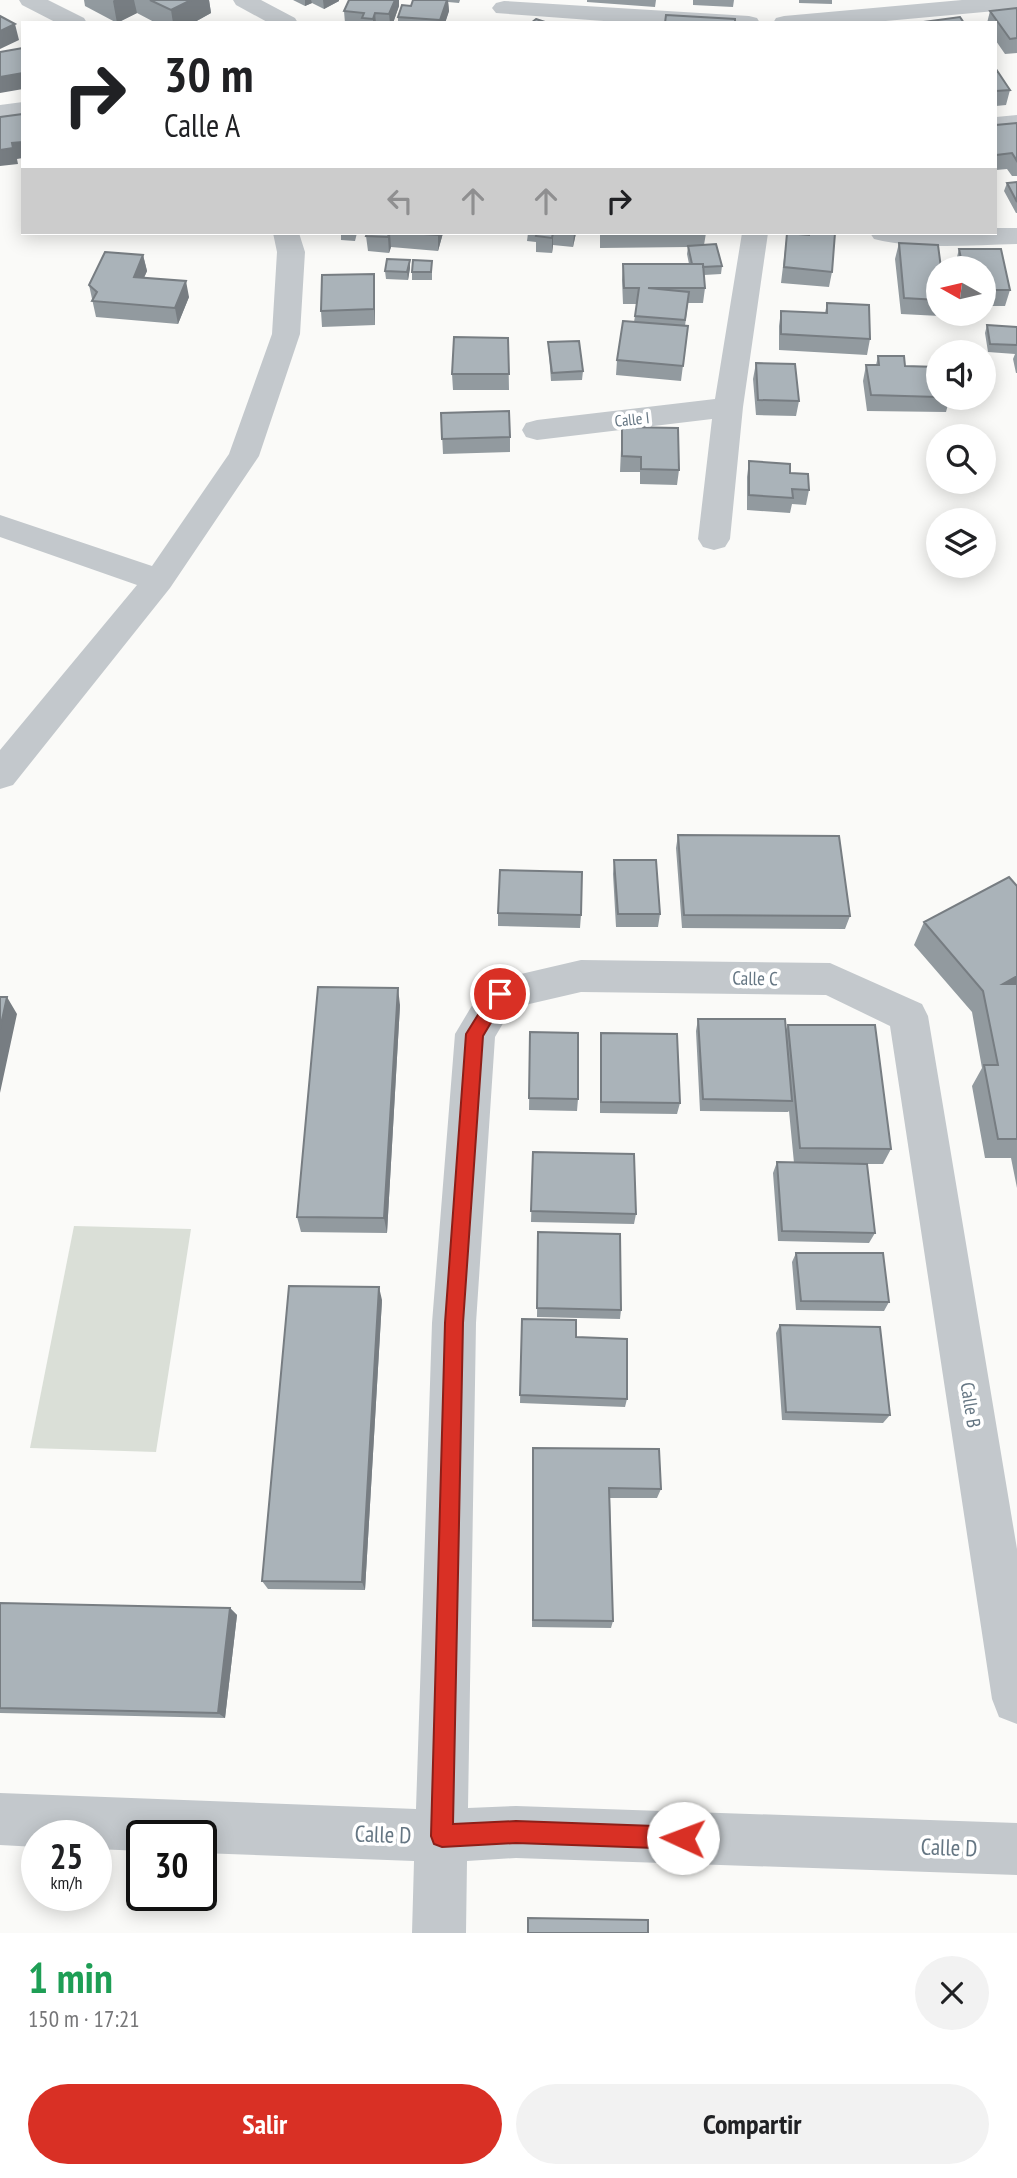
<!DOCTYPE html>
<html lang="es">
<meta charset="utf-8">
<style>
:root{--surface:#fff;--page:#f2f2f2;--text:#202124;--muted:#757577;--accent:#d93025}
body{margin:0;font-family:"PT Sans Narrow",sans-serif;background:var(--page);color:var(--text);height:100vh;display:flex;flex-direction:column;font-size:26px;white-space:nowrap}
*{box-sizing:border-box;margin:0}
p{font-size:23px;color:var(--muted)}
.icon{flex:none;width:38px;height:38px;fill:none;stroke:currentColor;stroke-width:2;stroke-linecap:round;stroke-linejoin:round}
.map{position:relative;height:1933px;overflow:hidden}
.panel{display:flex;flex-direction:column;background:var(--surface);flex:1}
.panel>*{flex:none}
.guide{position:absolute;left:21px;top:21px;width:976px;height:214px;border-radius:0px;box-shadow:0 4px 18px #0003;background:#fff;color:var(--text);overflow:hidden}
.needle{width:46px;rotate:278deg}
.controls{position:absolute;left:926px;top:256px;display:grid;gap:14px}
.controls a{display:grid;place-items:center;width:70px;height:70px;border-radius:50%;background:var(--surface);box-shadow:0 4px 18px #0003;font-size:35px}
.speed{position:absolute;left:21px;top:1820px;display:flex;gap:14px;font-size:35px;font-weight:700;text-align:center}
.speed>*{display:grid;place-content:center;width:91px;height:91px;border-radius:50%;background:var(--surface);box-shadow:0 4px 18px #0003;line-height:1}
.speed small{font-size:18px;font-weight:400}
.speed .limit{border:4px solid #111;border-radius:10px;background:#fff;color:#111}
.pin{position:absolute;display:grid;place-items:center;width:60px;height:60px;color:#fff;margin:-30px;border:4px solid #fff;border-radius:50%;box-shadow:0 2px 7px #0007}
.me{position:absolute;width:77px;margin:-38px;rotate:272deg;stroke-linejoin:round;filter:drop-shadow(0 0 5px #0008)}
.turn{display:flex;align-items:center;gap:24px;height:147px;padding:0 28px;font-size:32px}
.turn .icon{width:91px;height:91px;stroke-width:2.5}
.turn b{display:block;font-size:49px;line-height:60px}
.lanes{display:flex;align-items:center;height:66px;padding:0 28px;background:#0003;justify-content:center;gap:35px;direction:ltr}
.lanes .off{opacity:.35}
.round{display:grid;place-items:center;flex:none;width:74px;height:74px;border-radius:37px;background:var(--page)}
.headline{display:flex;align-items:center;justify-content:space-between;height:119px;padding:0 28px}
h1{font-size:42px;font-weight:600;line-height:52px;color:#1e9e55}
.cta{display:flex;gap:14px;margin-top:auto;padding:14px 28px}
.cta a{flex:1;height:80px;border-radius:42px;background:var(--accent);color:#fff;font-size:28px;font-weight:600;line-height:80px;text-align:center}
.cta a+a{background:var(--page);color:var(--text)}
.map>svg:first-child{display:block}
</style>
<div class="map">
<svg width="1017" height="1933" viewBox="0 0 1017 1933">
<rect width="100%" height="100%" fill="#fafaf8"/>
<path fill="#dadfd7" d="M74,1226l117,3 -35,223 -126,-4z"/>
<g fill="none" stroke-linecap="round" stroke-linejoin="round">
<path fill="#c3c8cc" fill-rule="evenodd" d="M19,0h29l36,18 3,5h-30l-35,-18z
M233,0h28l34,18 3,5h-29l-33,-18z
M962,0h55v9l-153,14h-91l3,-5 8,-2z
M504,1l245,15 8,2 3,5h-129l-135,-10 -4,-5 4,-5z
M23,102v14l-23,3v-14z
M1017,115v14l-21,2v-14z
M996,228h21v16c-47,1 -97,6 -143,-5l-4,-6h126z
M273,233h26l6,19 -5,82 -41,122 -89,132 -157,197 -13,4v-39l137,-165 -137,-48v-22l152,51 77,-112 43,-120 5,-82z
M742,233h26l-25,174 -13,132 -5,8 -11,3 -11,-3 -5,-8 14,-120 -175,21 -11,-3 -4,-7 4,-7 11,-3 178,-21z
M581,960l249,3 92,41 6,12 89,533v175l-18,-7 -7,-18 -102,-673 -64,-31 -245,-3 -69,16 -17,29 -19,286 -8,485 48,-2 501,17v52l-501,-17 -49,3 -1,72h-54l2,-72 -213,-8v-17h-59v15l-46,-2v-13h-59v11l-37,-2v-52l416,16 16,-486 23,-289 31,-52z"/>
</g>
<path fill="#929a9f" d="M84,0h125l2,13 -18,10h-37l-19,-10 -20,10 -32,-17z
M293,0h46v1l-15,8 -12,-6 -7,3z
M349,0h50v6l-6,17h-48l-1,-12z
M413,0h47l-1,3 -11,-1 1,9 -4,12h-47v-6l13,-11z
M587,0h69l-1,7 -68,-5z
M693,0h41l-1,7 -40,-2z
M799,0h33v4l-33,-1z
M1017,8v45l-12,1 -9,-13v-18h-9l3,-12z
M996,69l14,21 -4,15 -10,1z
M1017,123v53h-5l-5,-7 -11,1v-45z
M1017,182v31h-1l-12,-22 3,-8z
M322,233h35l-2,8 -14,-1v-6z
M367,233h76l-5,18 -47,-4 -2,6 -21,-2 -2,-15z
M528,233h48l-3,14 -20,-2 -1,8 -16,-1v-10l-9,-1z
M600,233h106l-2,12 18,21 -1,8 -17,1 1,13 -2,15h-15l-3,23h3l-7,55 -65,-6 1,-15 17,-38 3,-18h-14l-1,-24 1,-16h66l-2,-10 1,-7 -88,1z
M787,233l21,2 1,-2h26l-3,39 -3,15 -48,-4z
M899,243l39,25v45h3l-1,3 -39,-2 -6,-55z
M959,249h42l9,41 -5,16h-21v-38h-29v-3z
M143,255l4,16 -3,7 45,19 -11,27 -82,-7 -7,-32z
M432,261v19h-20v-8z
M410,268l-2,12 -22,-1 -1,-8z
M375,289v36l-53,2 -1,-16z
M827,303l43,36 -3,16 -88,-5v-24l2,-15 44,2z
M987,325l30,2v46h-1l-3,-14 2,-5 -27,-2 -3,-19z
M508,338l1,52h-56l-1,-16z
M548,342l35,29 -1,9 -31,1z
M878,356l27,10 33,1v30h12l-4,15 -79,-1 -4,-30 3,-16h10z
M756,363l43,38 -3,15 -40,-1 -3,-36z
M441,413l69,24v15l-67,2z
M622,427l57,43 -2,15 -37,-1v-12h-20z
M749,461l41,12 19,17 -3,15 -14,-1 -2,9 -43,-3v-33z
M678,835l172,81 -5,13 -163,-1 -6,-80z
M614,860l46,54 -2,13h-42l-3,-53z
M1017,886v302l-6,-30h-26l-13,-72 10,-18 -10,-56 -58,-67 10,-23z
M498,913l83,2 -1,13 -82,-2z
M400,1005l-13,228 -86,-1 -4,-15z
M698,1019l88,11 2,-5 103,124 -8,15h-16l8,69 -6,10 -91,-2 -5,-68 4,-11 17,1 -5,-52 -1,1 -88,-1 -4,-80z
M530,1032l48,67 -1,12 -48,-1z
M601,1033l79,70 -3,11 -77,-1v-68z
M533,1152l103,62 -2,10 -103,-2z
M538,1232l83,78 -1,9 -83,-2z
M796,1253l93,49 -5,9 -88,-1 -4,-48z
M382,1300l-17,290 -97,-1 -6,-8z
M522,1319l54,18 51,62 -2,8 -105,-4z
M780,1325l110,90 -7,8 -101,-3 -6,-87z
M533,1448l128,41 -4,9h-47l3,123 -2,7 -79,-1z
M0,1603l230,5 7,7 -12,103 -225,-5z"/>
<path fill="#777d82" d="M114,0h20l3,13 -20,10 -4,-22z
M191,0h18l2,13 -18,10h-20l-2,-13z
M305,0h6l1,3 -7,3z
M323,0h16v1l-15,8z
M395,0h4v6l-6,17h-3l-1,-9z
M447,0h1l1,11 -4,12h-5v-3z
M375,13l1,10h-3v-4z
M15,24l4,16 -19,9v-18z
M23,73v16l-23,4v-16z
M23,142v16l-6,1 1,5 -18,2v-16l12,-7z
M390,233l1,14 -2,6 -1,-16z
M438,233h5l-5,18z
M553,233v12l-1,8v-15z
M574,233h2l-3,14z
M143,255l4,16 -10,21 -3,-15z
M410,260v8l-2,12 -1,-8z
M374,274l1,15v36l-1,-16z
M186,281l3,16 -11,27 -3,-16z
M1017,976v16l-14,-8z
M398,988l2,17 -13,228 -3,-15z
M7,997l10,17 -17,79v-64z
M379,1287l3,13 -17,290 -3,-8z
M230,1608l7,7 -12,103 -7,-5z"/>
<path fill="#aab3b9" stroke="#777d82" stroke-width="2" d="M150,0h41l-20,10z
M349,0h46l-6,14 -14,-1 -2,6 -11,-1 2,-5 -20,-2z
M413,0h34l-7,20 -42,-3 4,-12 9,1z
M1017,8v30l-7,1 -20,-28z
M666,15l69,4v4h-70z
M0,16l15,8 -15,7z
M960,17l4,6h-48z
M536,19l12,4h-17z
M23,48v25l-23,4v-25z
M996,69l14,21 -14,1z
M23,114v28l-11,1 1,5 -13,2v-33z
M1017,123v38l-5,-8 -16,2v-30z
M1017,182v20l-10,-19z
M367,233h22l-1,4 -22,-1z
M409,233h29v2z
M537,233h16l-1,5 -16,-2z
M787,233l22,2v-2h26l-3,39 -48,-5z
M899,243l39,2 3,23h-3v32l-34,-2z
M716,244l6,22 -19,1v-3h-11l-4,-18z
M959,249h42l9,41h-26v-22h-21z
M105,252l38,3 -9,22 52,4 -11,27 -83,-7 5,-9 -8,-7z
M387,259l23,1 -3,12 -22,-1z
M413,260l19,1 -1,11h-19z
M623,264h80l2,24h-57l41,4 -4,28 -50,-4 4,-28h-15z
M374,274v35l-53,2 1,-36z
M827,303l42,2 1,34 -89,-5v-23l46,2z
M623,321l65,5 -5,40 -66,-6z
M987,325l30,2v18l-27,-1z
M454,337l54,1 1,36h-57z
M579,341l4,30 -31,2 -4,-31z
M878,356h26l1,10 33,1v30l-67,-2 -5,-30h13z
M756,363l39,1 4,37 -41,-1z
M509,411l1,26 -68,2 -1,-26z
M622,427l56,1 1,42 -38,-1v-12l-19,-1z
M749,461l41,3v9l18,1 1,16 -17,-1 1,9 -44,-3z
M678,835l161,1 11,80 -166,-1z
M614,860h42l4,54h-42z
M500,870l82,2 -1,43 -83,-2z
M1009,877l8,9v90l-14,8h14v155h-19l-14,-74h14l-15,-74 -59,-69z
M318,987l80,1 -14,230 -87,-1z
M0,997h7l-7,32z
M698,1019h87l7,82 -89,-2z
M788,1025h87l16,124 -91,-1z
M530,1032l48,1v66l-49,-1z
M601,1033l76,1 3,69 -79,-1z
M533,1152l101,2 2,60 -105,-3z
M777,1162l90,2 8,69 -93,-2z
M538,1232l82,2 1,76 -84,-2z
M796,1253h87l6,49 -88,-1z
M289,1286l90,1 -17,295 -100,-1z
M522,1319l54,1v17l51,2v60l-107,-4z
M780,1325l100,2 10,88 -104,-3z
M533,1448l126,1 2,40 -52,-1 4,133 -80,-1z
M0,1603l230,5 -12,105 -218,-5z
M528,1918l120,2v13h-120z"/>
<path fill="#d93025" stroke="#8d1f18" stroke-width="2" d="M500,987l6,2 2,5 -25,42 -20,287 -10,501 63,-3 167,6 7,3 4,8 -4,7 -7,4 -167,-6 -74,4 -8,-3 -3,-8 14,-513 21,-289 28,-45z"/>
<g text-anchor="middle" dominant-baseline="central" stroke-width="7" stroke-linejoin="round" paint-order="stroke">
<g font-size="16" fill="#657683" stroke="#fff">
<text transform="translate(632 419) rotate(-6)">Calle I</text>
</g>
<g font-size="19" fill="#657683" stroke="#fff">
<text transform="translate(755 978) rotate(1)">Calle C</text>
<text transform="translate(971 1405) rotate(81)">Calle B</text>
</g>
<g font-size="23" fill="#657683" stroke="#fff">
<text transform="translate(383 1834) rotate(2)">Calle D</text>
<text transform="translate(949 1847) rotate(2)">Calle D</text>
</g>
</g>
</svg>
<div class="controls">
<a><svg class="needle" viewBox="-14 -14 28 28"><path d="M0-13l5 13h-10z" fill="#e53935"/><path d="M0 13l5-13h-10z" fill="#757577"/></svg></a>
<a><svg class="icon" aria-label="sound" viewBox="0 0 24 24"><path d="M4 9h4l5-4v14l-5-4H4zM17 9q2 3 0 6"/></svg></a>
<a><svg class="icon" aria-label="search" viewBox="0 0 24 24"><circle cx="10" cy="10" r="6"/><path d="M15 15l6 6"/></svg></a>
<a><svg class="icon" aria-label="layers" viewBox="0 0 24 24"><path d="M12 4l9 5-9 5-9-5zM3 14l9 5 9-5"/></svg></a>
</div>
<div class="speed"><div>25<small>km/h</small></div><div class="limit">30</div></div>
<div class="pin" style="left:500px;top:994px;background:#d93025"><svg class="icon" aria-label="arrive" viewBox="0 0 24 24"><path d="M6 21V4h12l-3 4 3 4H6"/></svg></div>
<svg class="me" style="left:683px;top:1838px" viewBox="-20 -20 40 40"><circle r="19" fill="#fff"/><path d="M0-13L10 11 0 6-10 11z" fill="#d93025"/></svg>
<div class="guide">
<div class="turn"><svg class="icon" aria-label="right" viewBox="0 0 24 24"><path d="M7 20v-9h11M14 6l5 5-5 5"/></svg><div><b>30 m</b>Calle A</div></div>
<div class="lanes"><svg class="icon off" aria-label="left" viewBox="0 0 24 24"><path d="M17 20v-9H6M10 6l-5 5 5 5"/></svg><svg class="icon off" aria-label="ahead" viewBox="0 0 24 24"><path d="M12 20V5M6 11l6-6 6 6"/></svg><svg class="icon off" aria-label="ahead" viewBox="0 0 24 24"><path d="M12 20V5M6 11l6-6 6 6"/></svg><svg class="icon" aria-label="right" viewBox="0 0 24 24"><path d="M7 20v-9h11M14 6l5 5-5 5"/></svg></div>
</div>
</div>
<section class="panel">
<div class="headline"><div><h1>1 min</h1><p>150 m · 17:21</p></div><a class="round"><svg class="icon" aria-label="close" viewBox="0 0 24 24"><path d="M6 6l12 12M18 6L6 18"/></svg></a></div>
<div class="cta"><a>Salir</a><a>Compartir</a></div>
</section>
